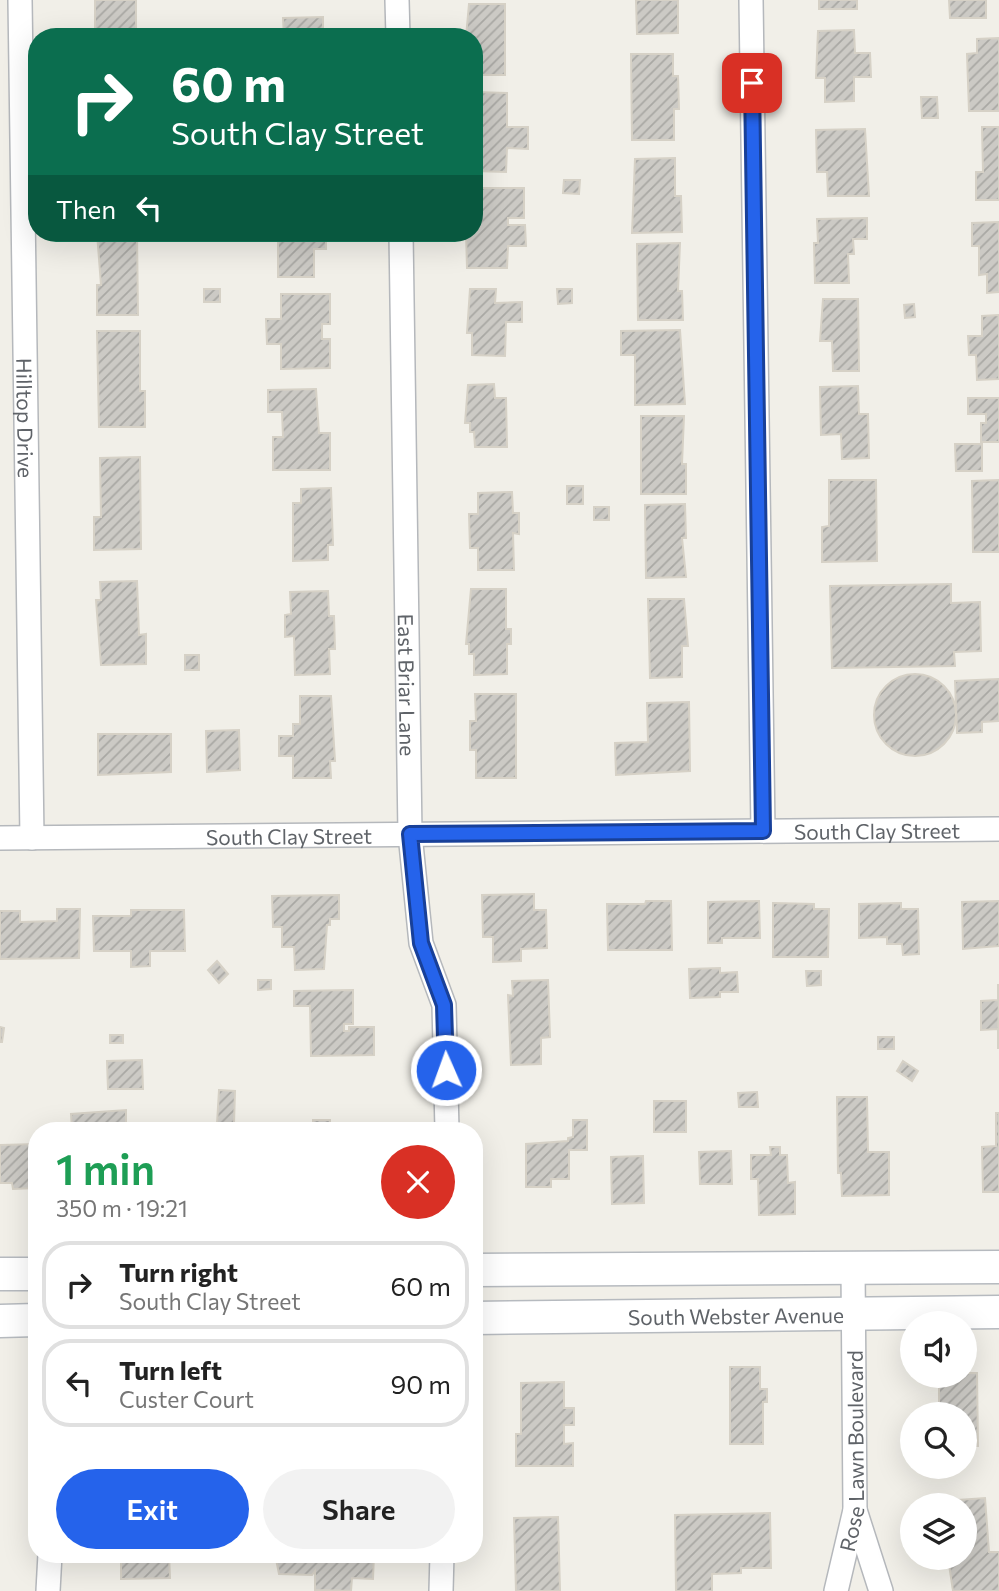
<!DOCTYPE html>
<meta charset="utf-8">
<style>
:root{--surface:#fff;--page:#f2f2f2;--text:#222;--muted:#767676;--line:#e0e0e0;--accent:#2563eb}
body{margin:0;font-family:Commissioner,sans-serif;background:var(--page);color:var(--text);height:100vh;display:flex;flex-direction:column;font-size:26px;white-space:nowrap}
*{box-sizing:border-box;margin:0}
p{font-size:23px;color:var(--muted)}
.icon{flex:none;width:38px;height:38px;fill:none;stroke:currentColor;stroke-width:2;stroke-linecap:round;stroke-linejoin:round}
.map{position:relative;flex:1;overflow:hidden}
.drawer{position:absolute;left:28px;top:1122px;width:455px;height:441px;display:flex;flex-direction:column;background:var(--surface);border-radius:28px;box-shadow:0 7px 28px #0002}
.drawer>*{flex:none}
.hud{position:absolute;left:28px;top:28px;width:455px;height:214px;border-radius:28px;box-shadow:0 7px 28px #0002;background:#0b6e4f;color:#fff;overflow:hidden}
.buttons{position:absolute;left:900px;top:1311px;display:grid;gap:14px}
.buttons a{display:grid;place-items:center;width:77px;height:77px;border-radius:50%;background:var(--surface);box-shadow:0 7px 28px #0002;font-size:35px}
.pin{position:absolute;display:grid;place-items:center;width:60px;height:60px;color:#fff;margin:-30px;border-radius:14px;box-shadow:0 4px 10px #0006}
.me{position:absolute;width:77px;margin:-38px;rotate:358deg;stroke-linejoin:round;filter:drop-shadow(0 0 5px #0008)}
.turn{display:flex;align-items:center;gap:24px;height:147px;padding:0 28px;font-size:32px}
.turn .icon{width:91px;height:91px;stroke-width:2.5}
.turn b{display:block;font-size:49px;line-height:60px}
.then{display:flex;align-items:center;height:66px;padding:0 28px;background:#0003;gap:14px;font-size:26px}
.round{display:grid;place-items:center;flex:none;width:74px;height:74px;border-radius:37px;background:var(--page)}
.headline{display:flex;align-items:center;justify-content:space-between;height:119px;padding:0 28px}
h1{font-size:42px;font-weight:600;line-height:52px;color:#1e9e55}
.button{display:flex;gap:14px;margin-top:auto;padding:14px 28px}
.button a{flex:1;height:80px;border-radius:42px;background:var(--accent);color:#fff;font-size:28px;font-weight:600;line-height:80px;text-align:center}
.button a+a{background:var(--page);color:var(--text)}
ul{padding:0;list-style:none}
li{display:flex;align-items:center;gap:21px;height:88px;margin:0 14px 10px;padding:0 14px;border:4px solid var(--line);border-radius:28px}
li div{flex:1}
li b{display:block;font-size:26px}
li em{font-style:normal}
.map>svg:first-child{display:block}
</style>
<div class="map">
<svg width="999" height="1591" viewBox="0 0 999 1591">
<defs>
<pattern id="building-hatch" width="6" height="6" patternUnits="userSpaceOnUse" patternTransform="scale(1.75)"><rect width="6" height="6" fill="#cccac5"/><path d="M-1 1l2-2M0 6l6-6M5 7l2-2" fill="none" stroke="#a9a8a4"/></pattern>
</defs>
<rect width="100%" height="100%" fill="#f1efe8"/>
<path fill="url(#building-hatch)" stroke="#d6d1c6" stroke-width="2" d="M95,0h41v37h-41z
M636,0h42v33l-41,1z
M819,0h38v9h-38z
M949,0h37v18h-36z
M469,4h36v71h-31v-38h-8z
M323,17v20h-39l-1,-19z
M854,30l1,23h15l1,24h-17v24l-29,1v-24h-9l2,-47z
M999,38v73h-30l-2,-57 10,-1v-14z
M631,54h42v22h5l1,33h-5v31h-42z
M474,92l33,1v34h21v22l-21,-1 -1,24 -32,-1z
M921,97h16l1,21h-16z
M982,127h17v73h-23v-28h7z
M865,129l4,67h-41l-1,-24h-10l-1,-42z
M675,158v38h6l1,36 -50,1 3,-74z
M564,180h16l-1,14 -16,-1z
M476,188h48v30h-16v7h17l1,21h-18l-1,22h-40l-1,-35h8z
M867,218v21h-14l1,15h-6l1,29h-34l-1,-40h4l-1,-24z
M999,222v70l-12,1v-19l-8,1v-29h-7v-23z
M97,233h40l1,82h-41v-30h4z
M273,233h53v16h-12v28h-36v-40h-5z
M680,243l-2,48h4l1,29h-45l-1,-76z
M204,289h16v13h-16z
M470,289h26l-1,14 27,-1v20h-16l-1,34 -33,-1v-22h-5z
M557,289h15v14l-14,1z
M281,294h49v30h-8v15h8v29l-49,1v-25h-14l-1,-25h15z
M823,299h35l1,72h-26l-1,-30h-12z
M914,304l1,13 -10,1 -1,-13z
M999,315v64l-22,1 -1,-25h-7l-1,-19h14v-20z
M680,330l5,74 -50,1v-50h-14v-24z
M97,331h43v60h5v36h-46z
M494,384l1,14h11l1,49h-32l-1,-15h-4v-9h-5l3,-38z
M858,386l1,28h9l1,44 -27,1 -1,-25 -20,1 -1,-48z
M316,389l3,44h11v37h-57v-33h10l-1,-25h-14v-22z
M968,398h31v44h-18v-19h5v-9h-18z
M641,416h43l-2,48h4v30h-45z
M955,444h27v27h-26z
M140,457l1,92 -47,1v-33h7l-1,-59z
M829,480h47l1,81 -55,1v-35l7,-1z
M999,480v72h-26l-1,-71z
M567,486h16v18h-16z
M331,488l2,57h-5v15l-35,1v-58h8v-14z
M512,492l1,21h6v21l-6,-1 1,37h-36v-22h-8l-1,-34h9v-21z
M685,504l1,34h-4l4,39 -40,1 -1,-73z
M594,507h15v13h-15z
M137,581l2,54 7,-1v30l-45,1 -5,-65h5l-1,-18z
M951,584v19l29,-1 1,49 -27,1 1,14 -123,2 -2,-82z
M471,589h35v40h5v15h-4v30l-33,1v-21h-5v-10h-3z
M328,591l1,25h5l1,33h-6l1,25 -35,1 -1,-39 -9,1v-22l6,-1 -1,-22z
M648,599h36l4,47h-6v31l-32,1z
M185,655h14v15h-14z
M874 715a41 41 0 1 1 82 0a41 41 0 1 1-82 0Z
M999,679v42l-17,1v10l-25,1 -2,-52z
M475,694h41v84h-40v-28h-6v-29h6z
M300,696h31l4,65h-5l1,17h-38v-22h-14v-20h14v-12h7z
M689,702l1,69 -74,4 -1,-32 33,-1 -1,-39z
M239,730l1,40 -33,2 -1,-41z
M98,734h73v38l-73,3z
M534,894v16h12l1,38 -26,1v12l-28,1v-25h-10l-1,-42z
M339,895v24h-9v6h-3l-3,44 -29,1 -1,-23h-12v-20h-9l-1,-31z
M646,901h25l1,49h-64l-1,-46h38z
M759,901l1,37h-38v5h-14v-41z
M999,901v45l-36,3 -1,-47z
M773,903l41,1v5h15l-1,48h-55z
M901,903v6h17l1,45 -16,1 -1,-11h-15v-7l-28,1v-34z
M57,909h23l-1,49 -79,1v-48h20v11l37,-1z
M131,910h53l1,41h-35v15l-19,1v-16h-37l-1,-35h38z
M217,961l11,13 -9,9 -11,-13z
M720,968v5l17,-1 1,20h-18v5l-30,1 -1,-29z
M806,971h15v14l-14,1z
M258,980h13v9l-13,1z
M548,980l2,57 -9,1v26l-30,1 -3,-70 5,1 -1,-15z
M998,985h1l-1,64v-20l-17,1v-29l17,-1z
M353,990v34h-9v7h5v-4h25v28l-63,1 -1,-50h-16v-15z
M0,1027l4,1 -2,14h-2z
M110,1035h13v8h-13z
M878,1037h16v12h-16z
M142,1060l1,29h-35l-1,-28z
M903,1061l15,10 -6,10 -15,-10z
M219,1090l16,1 -1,33h-17z
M757,1092l1,15h-19l-1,-14z
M837,1097h30l1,55h21v43l-47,1 -1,-23h-3z
M654,1101h32v31h-32z
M126,1110v14l10,-1 1,7h-65l-1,-16z
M996,1113h3v79h-16l-1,-45 14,-1z
M313,1120h17v10h-17z
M573,1120h14v30h-18v29h-18v8h-25v-43l42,-3v-3l5,-1z
M37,1144v44l-24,1 -1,-6h-12v-38z
M770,1147h10v8h7l1,28 7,-1v32l-36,1 -1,-36h-7v-24h20z
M731,1151l1,33h-32l-1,-32z
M643,1156l1,47 -32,1 -1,-47z
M964,1353h5v12l-5,1z
M730,1367h30v22h7v13h-4v42h-33z
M964,1373h13l1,73h-14v-32h-25v-38z
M564,1382v26h10v17h-10v19l9,-1v23h-57v-32h5v-51z
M985,1498l4,54h10v39h-46l-5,-33h16v-53h-20v-4z
M770,1513l1,55h-30v5l-29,1v17h-36l-1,-76z
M558,1517l2,74h-44l-2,-73z
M121,1554h48l1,24 -49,1z
M281,1554h93l-1,25 -21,-1 -1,13 -36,-1v-19l-3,4 -33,-1 -3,-15z"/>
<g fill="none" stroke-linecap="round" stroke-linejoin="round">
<defs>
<g id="street">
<path id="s1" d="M20,0l12,838"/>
<path d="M397,0l1,37"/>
<path d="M751,0l12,831"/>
<path id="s2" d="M401,233l9,601 11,109 23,62 3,125"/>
<path id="s3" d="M0,838l999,-9"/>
<path d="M855,1510l26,81"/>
<path d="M48,1591l2,-37"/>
<path d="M441,1591l1,-37"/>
<path id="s4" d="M836,1591l19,-81 -2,-242"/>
</g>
<g id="secondary">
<path d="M474,1270l525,-3"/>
<path d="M0,1274h37"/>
<path id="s5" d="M474,1318l525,-6"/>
<path d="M0,1321l37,-1"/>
</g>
</defs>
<use href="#street" stroke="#b5b8bc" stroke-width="26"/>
<use href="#secondary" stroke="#b6babf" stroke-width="35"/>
<use href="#street" stroke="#fff" stroke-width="23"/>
<use href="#secondary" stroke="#fff" stroke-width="32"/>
</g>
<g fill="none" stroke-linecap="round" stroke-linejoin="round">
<defs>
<path id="route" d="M446,1070l-2,-65 -23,-62 -11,-109 353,-3 -11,-748"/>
</defs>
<use href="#route" stroke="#184099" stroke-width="18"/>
<use href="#route" stroke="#2563eb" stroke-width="12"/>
</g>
<g text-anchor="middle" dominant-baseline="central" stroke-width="7" stroke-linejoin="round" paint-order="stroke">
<g font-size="21" fill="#5f6368" stroke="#fff">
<text stroke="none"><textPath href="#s1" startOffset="418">Hilltop Drive</textPath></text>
<text stroke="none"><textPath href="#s2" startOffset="452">East Briar Lane</textPath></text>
<text stroke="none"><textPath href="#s3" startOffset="877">South Clay Street</textPath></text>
<text stroke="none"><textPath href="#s3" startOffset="289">South Clay Street</textPath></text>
<text stroke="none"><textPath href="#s5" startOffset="262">South Webster Avenue</textPath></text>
<text stroke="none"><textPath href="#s4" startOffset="142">Rose Lawn Boulevard</textPath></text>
</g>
</g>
</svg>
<div class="buttons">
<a><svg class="icon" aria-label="sound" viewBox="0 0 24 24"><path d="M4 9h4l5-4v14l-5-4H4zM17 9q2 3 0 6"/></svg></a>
<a><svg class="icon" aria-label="search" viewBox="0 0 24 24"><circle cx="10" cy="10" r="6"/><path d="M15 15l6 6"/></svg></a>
<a><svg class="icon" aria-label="layers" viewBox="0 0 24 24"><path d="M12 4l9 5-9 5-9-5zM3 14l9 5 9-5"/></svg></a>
</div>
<div class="pin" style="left:752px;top:83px;background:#d93025"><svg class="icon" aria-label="arrive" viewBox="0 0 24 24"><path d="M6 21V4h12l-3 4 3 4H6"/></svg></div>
<svg class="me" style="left:446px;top:1070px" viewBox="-20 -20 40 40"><circle r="17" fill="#2563eb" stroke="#fff" stroke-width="3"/><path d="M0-11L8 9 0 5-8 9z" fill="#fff"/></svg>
<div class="hud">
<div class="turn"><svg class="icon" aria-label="right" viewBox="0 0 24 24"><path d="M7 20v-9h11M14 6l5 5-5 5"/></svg><div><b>60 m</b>South Clay Street</div></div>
<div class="then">Then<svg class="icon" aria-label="left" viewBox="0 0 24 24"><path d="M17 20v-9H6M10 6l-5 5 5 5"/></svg></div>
</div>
<section class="drawer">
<div class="headline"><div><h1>1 min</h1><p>350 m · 19:21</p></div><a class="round" style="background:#d93025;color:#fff"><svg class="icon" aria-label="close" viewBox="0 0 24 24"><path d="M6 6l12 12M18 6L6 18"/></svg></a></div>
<ul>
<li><svg class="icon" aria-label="right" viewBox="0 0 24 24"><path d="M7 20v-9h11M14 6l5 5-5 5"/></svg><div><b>Turn right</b><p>South Clay Street</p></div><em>60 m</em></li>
<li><svg class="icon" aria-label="left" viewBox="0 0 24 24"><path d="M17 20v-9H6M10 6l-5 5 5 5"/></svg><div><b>Turn left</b><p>Custer Court</p></div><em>90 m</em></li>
</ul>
<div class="button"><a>Exit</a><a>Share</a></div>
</section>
</div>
